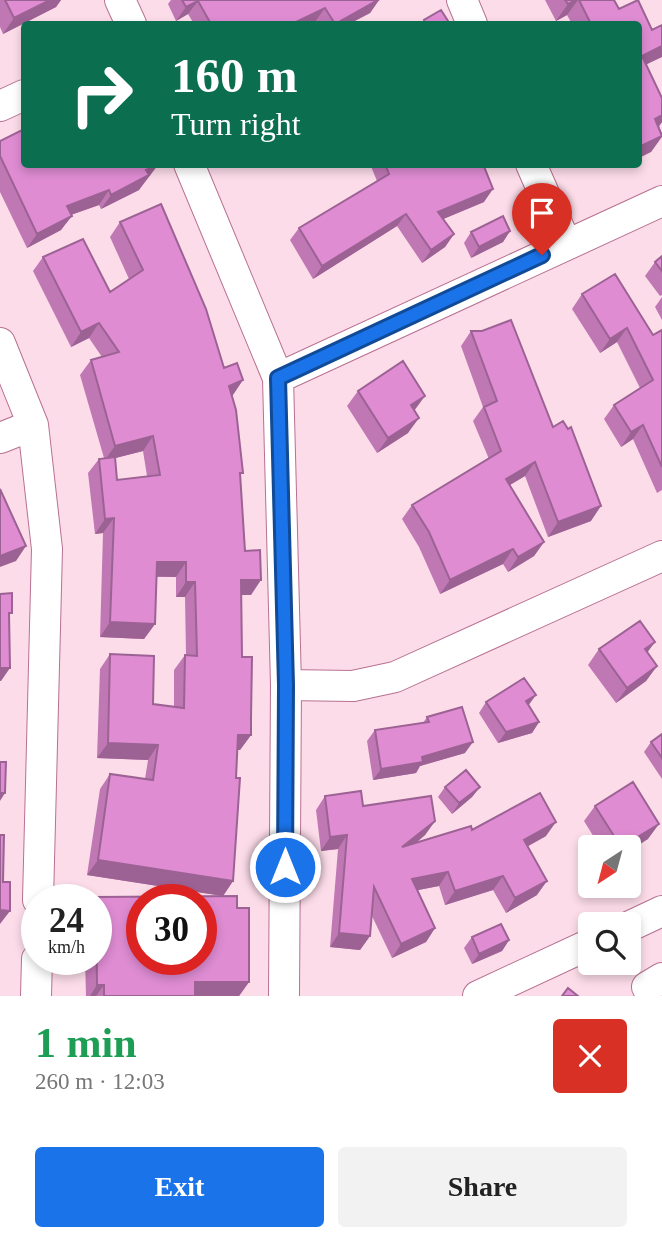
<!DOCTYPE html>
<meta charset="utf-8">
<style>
:root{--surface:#fff;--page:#f2f2f2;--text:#222;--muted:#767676;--accent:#1a73e8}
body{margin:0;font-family:"Times New Roman",serif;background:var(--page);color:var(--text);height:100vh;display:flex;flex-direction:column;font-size:26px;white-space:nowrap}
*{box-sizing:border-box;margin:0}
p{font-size:23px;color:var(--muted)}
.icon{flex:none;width:38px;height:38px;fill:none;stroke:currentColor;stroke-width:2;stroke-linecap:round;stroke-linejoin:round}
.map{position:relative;height:996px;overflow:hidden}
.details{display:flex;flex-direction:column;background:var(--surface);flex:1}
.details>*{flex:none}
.hud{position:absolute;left:21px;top:21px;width:621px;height:147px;border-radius:7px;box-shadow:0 4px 10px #0003;background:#0b6e4f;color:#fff;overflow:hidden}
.needle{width:46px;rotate:216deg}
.fabs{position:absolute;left:578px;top:835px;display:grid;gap:14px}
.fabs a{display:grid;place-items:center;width:63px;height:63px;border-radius:7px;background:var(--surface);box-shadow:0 4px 10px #0003;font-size:35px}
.speed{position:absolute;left:21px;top:884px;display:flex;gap:14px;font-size:35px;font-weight:700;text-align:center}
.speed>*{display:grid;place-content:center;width:91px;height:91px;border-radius:50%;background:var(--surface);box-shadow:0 4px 10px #0003;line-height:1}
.speed small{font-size:18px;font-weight:400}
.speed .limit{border:10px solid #d22;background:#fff;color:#111}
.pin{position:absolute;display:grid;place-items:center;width:60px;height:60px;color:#fff;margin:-72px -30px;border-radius:50% 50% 50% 0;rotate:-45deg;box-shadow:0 0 7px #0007}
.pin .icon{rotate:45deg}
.me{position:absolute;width:77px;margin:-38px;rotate:0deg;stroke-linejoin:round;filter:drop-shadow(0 0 5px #0008)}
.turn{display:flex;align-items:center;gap:24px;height:147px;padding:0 35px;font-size:32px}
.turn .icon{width:91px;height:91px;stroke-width:2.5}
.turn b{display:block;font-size:49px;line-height:60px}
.round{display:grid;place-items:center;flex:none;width:74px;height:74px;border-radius:7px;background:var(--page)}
.head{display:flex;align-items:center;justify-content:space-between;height:119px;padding:0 35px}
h1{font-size:42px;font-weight:700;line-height:52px;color:#1e9e55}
.cta{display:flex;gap:14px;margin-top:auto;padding:14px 35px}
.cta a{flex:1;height:80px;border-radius:7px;background:var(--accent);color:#fff;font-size:28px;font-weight:700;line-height:80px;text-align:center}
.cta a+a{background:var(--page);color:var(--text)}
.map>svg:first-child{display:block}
</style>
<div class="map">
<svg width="662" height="996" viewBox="0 0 662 996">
<rect width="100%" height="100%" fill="#fcdce9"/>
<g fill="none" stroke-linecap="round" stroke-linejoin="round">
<defs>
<path id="minor" d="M120,0l11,24
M462,0l10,24
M0,106l24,-11
M189,164l89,214 8,307 -2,311
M531,164l35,80
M0,343l33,82 14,124 -9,351
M278,378l384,-177
M0,438l33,-13
M286,685l67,1 42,-9 267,-121
M628,927l34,-16
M647,987l15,-9
M36,996l1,-37
M478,996l112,-52"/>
</defs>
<use href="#minor" stroke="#b87191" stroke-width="32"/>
<use href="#minor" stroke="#fff" stroke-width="30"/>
</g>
<path fill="#c078b5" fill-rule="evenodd" d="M0,0h61l-5,7 -53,27 -3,-7z
M171,0h208l-9,13 -21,11h-32l-2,-2 -5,2h-116l-6,-10 -12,7 -8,-17z
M545,0h69l5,9 33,21 -6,35 16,33v24l-3,4 3,8v3l-11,15 -12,-128h-67l-5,-9 -11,6z
M0,141l147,38 -2,1 -6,10 -38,19 -2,-4 -28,10 -10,15 -34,18 -27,-56z
M370,164h113l1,38 -41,17 11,15 -9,13 -23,16 -25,-37 -84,53 -23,-39 9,-12 78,-47z
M120,222l104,146 9,27 -1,1 8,81 5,74 6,44h-10l1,62 9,78 -11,15h-3l-4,131 -10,15 -136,-21 13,-86 10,-15 35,5 3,-19 -51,-2 3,-89 10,-15 43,50 21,3v-37l11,-15h1l-1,-58h-9v-20h-20l-1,47 -11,15 -44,-2 3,-104 -8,1 -7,-61 11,-14 5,-1 -24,-83 11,-15 11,-3 -13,-19 -18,9 -38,-76 10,-14 67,35 19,-13 -19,-42zM143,451l4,25 -30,4 -2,-22z
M510,231l-7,11 -32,16 -7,-15 7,-11z
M662,256v39l-2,1 -15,-20 10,-14z
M582,294l71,41 9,-5v160l-5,3 -24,-54 -12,8 -17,-28 10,-14 26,-17 -23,-46 -17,11 -28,-44z
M662,297v23l-7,-13z
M471,331l120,190 -43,16 -23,-61 -15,9 34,57 -10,14 -26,16 -5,-8 -63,30 -21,-47 -17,-28 10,-14 77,-46 -16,-38 10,-14 -22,-61z
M358,391l57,20 -7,22 -31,20 -30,-47z
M655,642l-8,10 10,14 -11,15 -30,22 -28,-38 11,-16z
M486,702l53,20 -7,11 -34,10 -19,-30z
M427,717l38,36 -45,13 -4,7 -43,7 -6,-39 8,-11 48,-7z
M662,734v45l-18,-27 7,-10z
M445,787h35l-8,10 -20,17 -14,-17z
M325,796l38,10 72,15 -10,14 -10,9 57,-14 74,6 -18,10 9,49 -31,18 -13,-23 -48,15 -6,-19 -21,4 17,38 -9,14 -34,16 -20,-42 -2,20 -10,14 -30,-3 8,-98 -17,2 -5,-41z
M595,806l53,33 -20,8h-28l-16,-26z
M95,897l142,11 12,74 -10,14h-153l-1,-37h11v-59h-3z
M472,937l37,3 -7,11 -30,13 -8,-16z"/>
<path fill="#9c6294" d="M50,0h11l-5,7 -53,27 11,-16z
M379,0l-9,13 -21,11h-14z
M576,0h2l-11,15 -11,6 12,-17z
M198,1l-10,13 -12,7 10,-14z
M325,8l-10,14 -5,2h-18z
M662,46v11l-23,11 3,-12z
M662,115v7l-5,7 -2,-10z
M662,136l-11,16 -12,6v-11z
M158,165l-19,25 -38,19 10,-14 35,-25z
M493,189l-9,13 -55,23 9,-13z
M109,190l-10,15 -43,15 11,-14z
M406,214l-9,12 -84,53 9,-13z
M72,216l-11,14 -34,18 10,-14z
M510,231l-7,11 -32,16 8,-11z
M454,234l-9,13 -23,16 9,-13z
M99,323l-10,15 -18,9 10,-15z
M627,328l-10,14 -17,11 10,-14z
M243,380l-10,15 -14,6 10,-15z
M425,396l-11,15 -3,-6z
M419,418l-11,15 -31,20 11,-15z
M643,425l-10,14 -12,8 10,-15z
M153,436l-10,15 -39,10 11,-15z
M535,462l-10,14 -29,17 10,-14z
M601,506l-10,15 -43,16 10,-15z
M114,518l-11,15 -8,1 10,-15z
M544,542l-10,14 -26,16 10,-15z
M26,546l-10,15 -16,6v-11z
M513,549l-10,15 -63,30 10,-14z
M157,562h29l-10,15 -29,-1z
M241,580h20l-10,15h-21z
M186,582h9l-10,15h-9z
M110,622l45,2 -11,15 -44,-2z
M655,642l-11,15 1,-8z
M657,666l-11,15 -30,22 11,-15z
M0,668h10l-9,13h-1z
M536,695l-8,11 -2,-5z
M539,722l-7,11 -34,10 8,-11z
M238,735h13l-11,15h-12z
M473,742l-8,11 -45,13 -4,7 -43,7 8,-11z
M108,743l50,2 -10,15 -51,-2z
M480,787l-8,10 -20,17 7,-11z
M0,793h5l-5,8z
M435,821l-10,14 -32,27 9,-15z
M556,822l-10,14 -32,18 10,-14z
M659,824l-11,15 -20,13v-5h-6z
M347,835l-9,14 -17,2 9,-14z
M98,860l135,21 -10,15 -136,-21z
M448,872l-9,14 -36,7 9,-14z
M503,876l-10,14 -48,15 10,-14z
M547,881l-10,14 -31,18 9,-15z
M0,910l10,1 -10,13z
M435,928l-9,14 -34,16 9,-14z
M339,933l31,3 -10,14 -30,-3z
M509,940l-7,11 -30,13 7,-10z
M195,982h54l-10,14h-54z
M97,985h7l-8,11h-6z"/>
<path fill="#df8cd3" stroke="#9c6294" stroke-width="2" fill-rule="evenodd" d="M5,0h45l-36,18z
M182,0h196l-43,24 -10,-16 -33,16h-81l-13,-23 -12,6z
M565,0h11l-8,4z
M579,0h35l5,9 19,-9 14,30 10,-5v21l-20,10 20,42v17l-7,4 7,17 -23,11v-123h-48z
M441,10l9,14h-24l-2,-4z
M24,129v35l134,1 -12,5 3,5 -38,20 -2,-5 -42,16 5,10 -35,18 -37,-78v-15z
M385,164h98l10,25 -55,23 16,22 -23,16 -25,-36 -84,52 -23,-38 90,-54z
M161,204l45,105 18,59 13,-5 6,17 -14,6 7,24 7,63h-3l5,78 15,-1 1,30h-20l1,77h10l-1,61v17h-13l-2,43h4l-7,103 -135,-21 12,-86 43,6 5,-35 -50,-2 2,-89 44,2 -1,48 31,4 1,-53 12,1 -2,-74h-9v-20h-29l-2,62 -45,-2 4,-104 -9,1 -6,-60 16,-2 2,23 43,-5 -7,-39 -38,10 -24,-86 28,-8 -20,-29 -18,9 -38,-75 40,-18 27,53 33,-22 -23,-48z
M503,216l7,15 -31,16 -8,-15z
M662,256v15l-7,-9z
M615,274l38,61 9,-5v137l-19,-42 -12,7 -17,-27 39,-25 -26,-52 -17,11 -28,-45z
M511,320l42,107 10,-6 5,8 3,-2 30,79 -43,16 -23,-60 -29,17 38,63 -26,15 -5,-8 -63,31 -21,-48 -17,-27 89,-54 -17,-44 13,-6 -26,-70h11z
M403,361l22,35 -14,9 8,13 -31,20 -30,-47z
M0,489l26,57 -26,10z
M12,593v20h-3l1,55h-10v-74z
M640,621l15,21 -10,7 12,17 -30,22 -28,-39z
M524,678l12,17 -10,6 13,21 -33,10 -20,-30z
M462,707l11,35 -51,15 1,5 -42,7 -6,-39 54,-8 -2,-5z
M662,734v24l-11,-16z
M0,762h6l-1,31h-5z
M466,770l14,17 -21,16 -14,-16z
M633,782l26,42 -38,23 -26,-41z
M361,791l2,15 68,-10 4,25 -33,26 69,-21 1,4 68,-37 16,29 -32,18 23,41 -32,17 -12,-22 -48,15 -7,-19 -36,7 23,49 -34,16 -27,-57 -4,49 -31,-3 8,-98 -17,2 -5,-41z
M0,835h4l-1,47h7v29l-10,-1z
M237,896v12h12v74h-54v14h-91v-11h-7l-1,-85h-1v-3zM142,900h59v59h-59z
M501,924l8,16 -30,14 -7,-17z
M568,988l10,8h-16z"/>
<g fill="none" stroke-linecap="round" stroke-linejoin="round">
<defs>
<path id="route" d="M285,867l1,-182 -8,-307 264,-123"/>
</defs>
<use href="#route" stroke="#114b97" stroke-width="18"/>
<use href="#route" stroke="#1a73e8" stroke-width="12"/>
</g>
</svg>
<div class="fabs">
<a><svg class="needle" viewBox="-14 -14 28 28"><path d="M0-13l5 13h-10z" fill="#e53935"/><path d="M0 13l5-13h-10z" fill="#767676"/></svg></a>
<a><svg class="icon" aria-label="search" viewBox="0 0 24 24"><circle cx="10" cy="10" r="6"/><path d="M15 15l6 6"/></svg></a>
</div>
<div class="speed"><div>24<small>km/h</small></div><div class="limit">30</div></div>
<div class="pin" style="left:542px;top:255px;background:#d93025"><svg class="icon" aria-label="arrive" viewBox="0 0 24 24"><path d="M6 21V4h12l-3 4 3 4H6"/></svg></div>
<svg class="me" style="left:285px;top:867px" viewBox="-20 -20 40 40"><circle r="17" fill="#1a73e8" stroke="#fff" stroke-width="3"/><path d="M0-11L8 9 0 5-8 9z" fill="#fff"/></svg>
<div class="hud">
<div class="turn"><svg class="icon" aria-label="right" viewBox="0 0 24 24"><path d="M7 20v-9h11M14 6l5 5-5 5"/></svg><div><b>160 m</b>Turn right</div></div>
</div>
</div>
<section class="details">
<div class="head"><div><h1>1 min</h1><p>260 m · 12:03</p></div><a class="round" style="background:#d93025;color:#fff"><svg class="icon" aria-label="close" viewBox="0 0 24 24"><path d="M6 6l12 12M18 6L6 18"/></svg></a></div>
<div class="cta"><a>Exit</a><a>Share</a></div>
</section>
